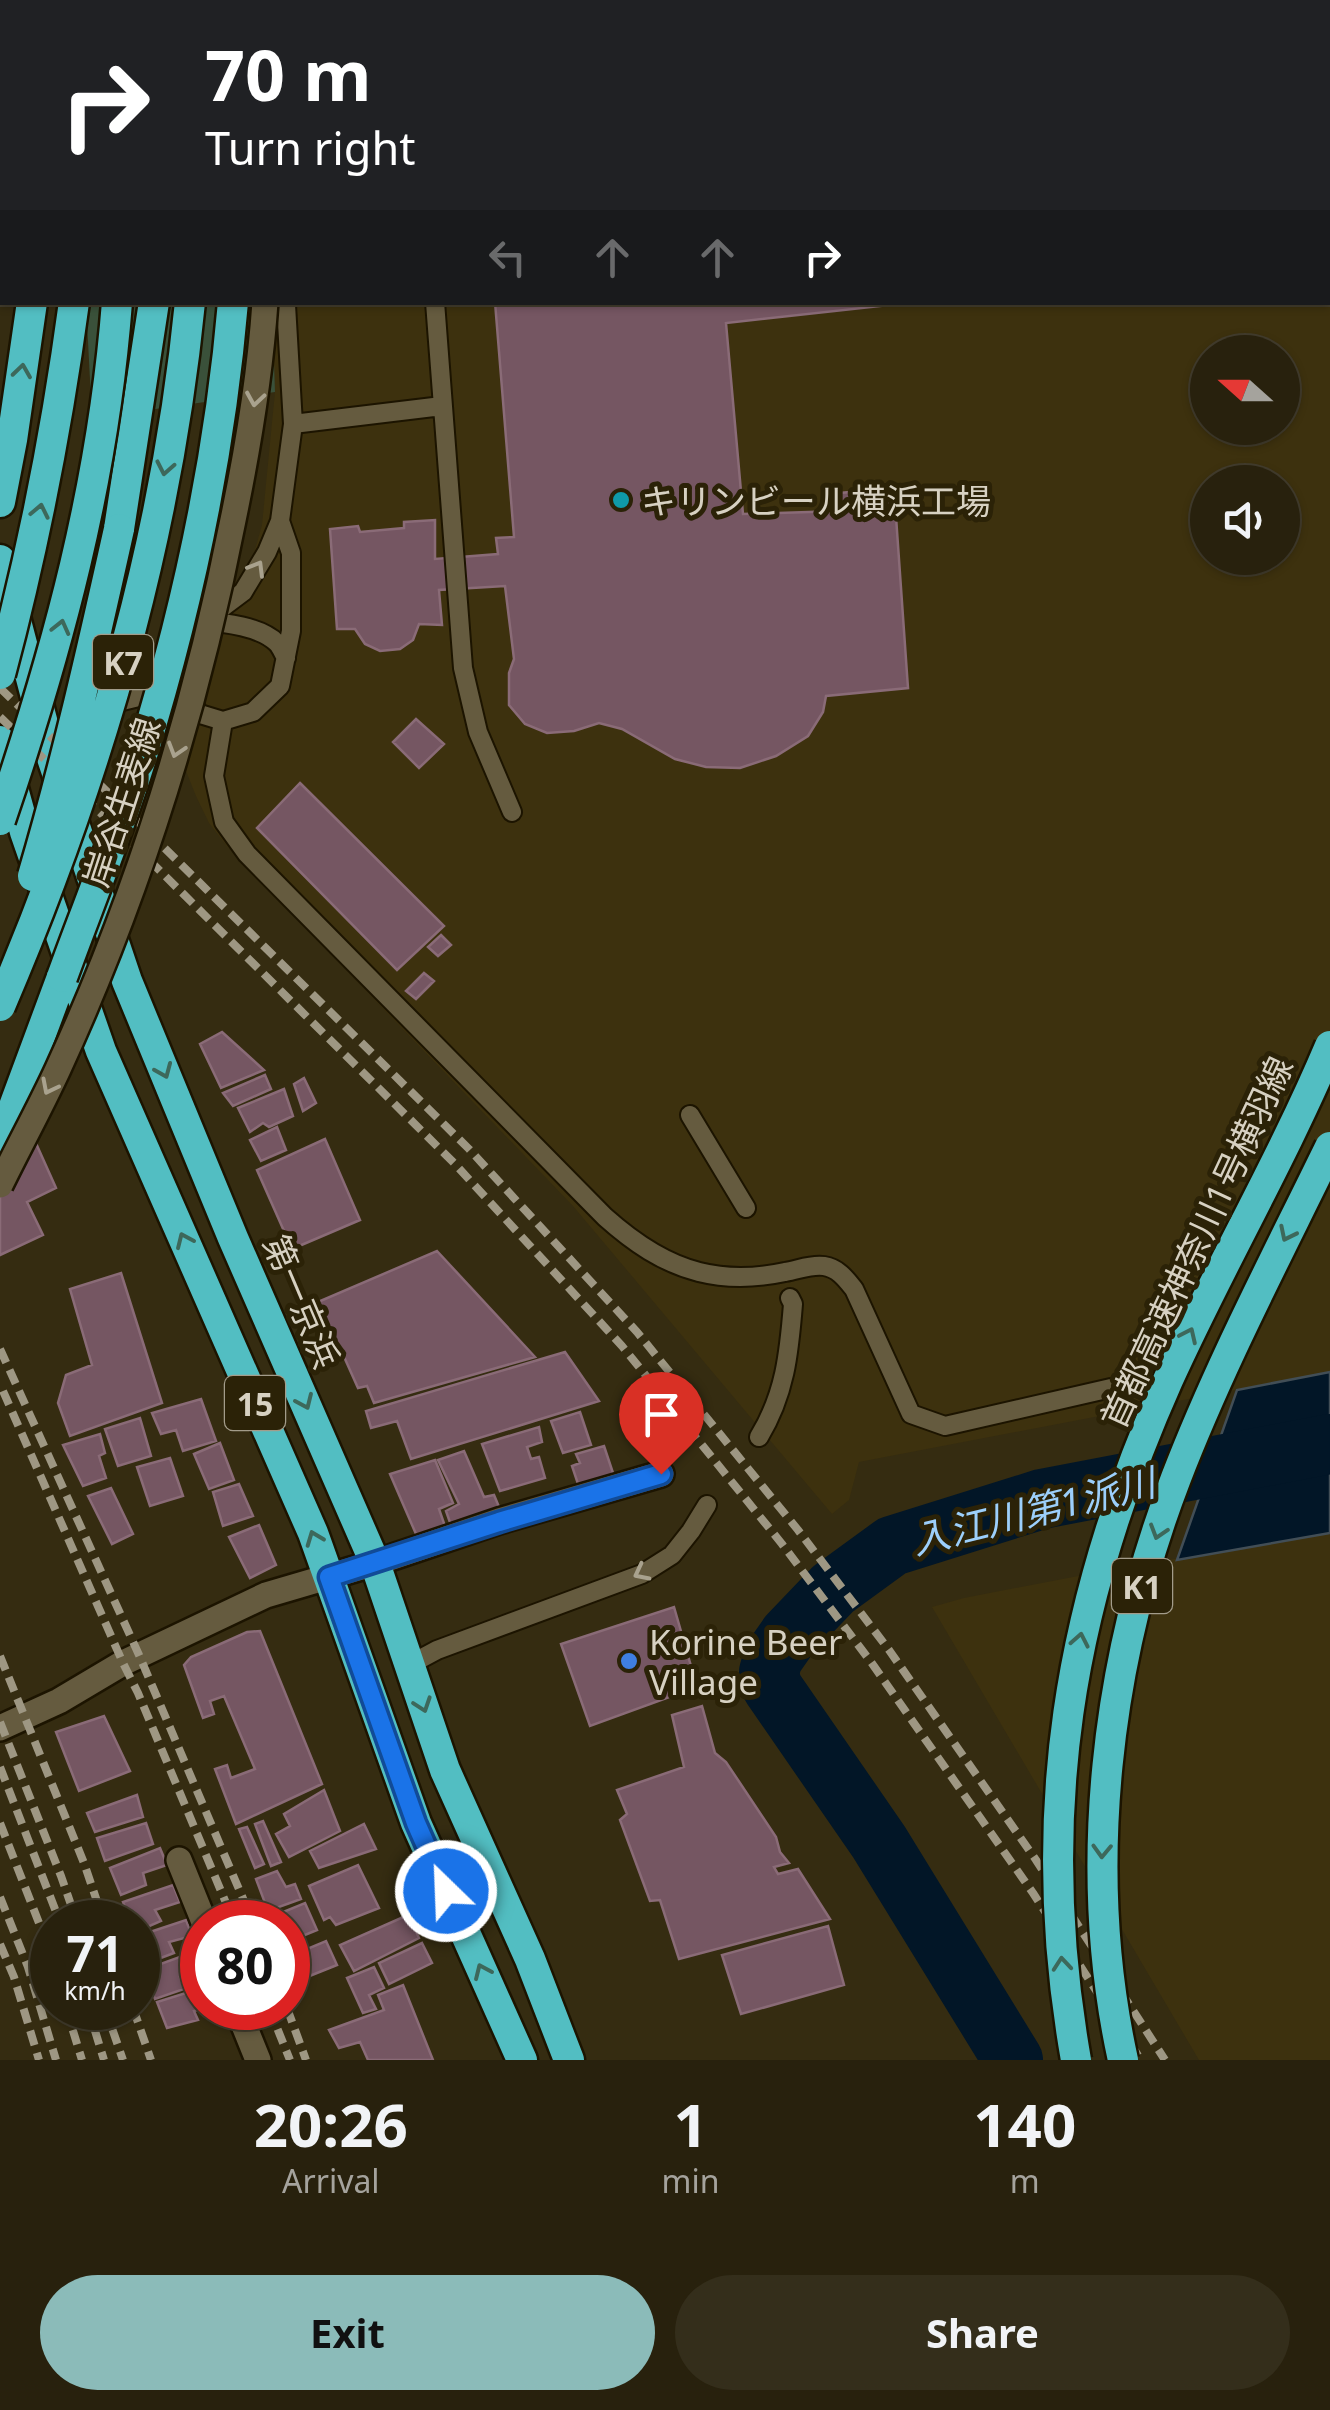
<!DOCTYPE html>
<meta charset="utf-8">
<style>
:root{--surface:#28210d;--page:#342e1b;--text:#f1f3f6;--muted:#a5a39d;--line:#443e2e;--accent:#8bbbb9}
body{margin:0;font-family:"Noto Sans","Noto Sans JP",sans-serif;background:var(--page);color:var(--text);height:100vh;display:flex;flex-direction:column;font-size:38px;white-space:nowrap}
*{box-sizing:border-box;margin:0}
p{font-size:32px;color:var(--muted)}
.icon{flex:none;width:55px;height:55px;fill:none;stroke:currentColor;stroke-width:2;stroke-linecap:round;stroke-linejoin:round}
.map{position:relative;height:2060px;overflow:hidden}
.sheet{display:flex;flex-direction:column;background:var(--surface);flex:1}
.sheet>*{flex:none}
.guide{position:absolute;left:0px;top:0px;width:1330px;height:305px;box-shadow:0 2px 8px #0004,0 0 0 2px var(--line);background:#202124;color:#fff;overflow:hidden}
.needle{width:65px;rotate:291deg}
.buttons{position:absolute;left:1190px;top:335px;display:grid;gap:20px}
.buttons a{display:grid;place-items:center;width:110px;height:110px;border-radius:50%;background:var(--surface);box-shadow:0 2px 8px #0004,0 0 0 2px var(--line);font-size:50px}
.speed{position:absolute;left:30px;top:1900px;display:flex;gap:20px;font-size:50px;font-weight:700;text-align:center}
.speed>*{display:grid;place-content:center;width:130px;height:130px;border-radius:50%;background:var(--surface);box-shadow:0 2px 8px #0004,0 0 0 2px var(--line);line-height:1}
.speed small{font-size:25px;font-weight:400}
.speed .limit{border:15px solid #d22;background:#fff;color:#111}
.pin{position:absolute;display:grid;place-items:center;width:85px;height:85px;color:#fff;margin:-102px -42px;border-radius:50% 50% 50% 0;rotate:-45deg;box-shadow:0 0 10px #0007}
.pin .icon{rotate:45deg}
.me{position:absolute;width:110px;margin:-55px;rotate:336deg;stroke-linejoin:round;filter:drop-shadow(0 0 8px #0008)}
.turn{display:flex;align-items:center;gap:35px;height:210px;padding:0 40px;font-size:45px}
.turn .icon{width:130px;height:130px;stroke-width:2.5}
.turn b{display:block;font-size:70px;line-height:85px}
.lanes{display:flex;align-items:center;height:95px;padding:0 40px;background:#0003;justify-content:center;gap:50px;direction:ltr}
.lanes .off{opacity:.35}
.eta{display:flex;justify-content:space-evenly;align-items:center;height:170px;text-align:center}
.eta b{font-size:60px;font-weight:700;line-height:70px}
.action{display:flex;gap:20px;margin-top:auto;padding:20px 40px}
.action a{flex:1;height:115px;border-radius:60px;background:var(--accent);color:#111;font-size:40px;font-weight:700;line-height:115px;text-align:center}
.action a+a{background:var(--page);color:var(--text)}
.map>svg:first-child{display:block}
</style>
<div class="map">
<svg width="1330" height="2060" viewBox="0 0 1330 2060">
<rect width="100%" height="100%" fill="#352c11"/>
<path fill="#3d310e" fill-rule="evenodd" d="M258,0h1072v1372l-471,90 -10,38 -17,14 -259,-308 -346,-360 -18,-23 -13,-27 -20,-50 -4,-22 -8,-6 -26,-4 14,-49 13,-3 30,-54 39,-22 19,-29 9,-32 13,-133 -3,-89 1056,-1v-300h-1069zM1208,352h74v76h-74zM1208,482h74v76h-74z
M1330,1533v527h-131l-267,-453 32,-9 156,-30z"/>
<path fill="#3a513a" d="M86,303h186l3,89 -183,26z"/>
<path fill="#021627" stroke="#424e56" stroke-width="2.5" d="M1330,1372v161l-153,27 60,-170z"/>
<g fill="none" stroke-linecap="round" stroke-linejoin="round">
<path stroke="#021627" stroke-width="60" d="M1013,2060l-134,-218 -107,-155 -3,-15 4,-14 16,-23 44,-46 59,-43 150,-47 288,-55"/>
</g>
<path fill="#755662" stroke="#8a6b77" stroke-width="2.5" d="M295,0h76v2h-75z
M467,0h682l-27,2h-655z
M495,302h386v4l-155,17 17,191 97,-3v-18l54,-5 14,200 -82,8 -3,16 -15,24 -32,20 -36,12 -34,-1 -31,-8 -53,-30 -23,-6 -25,8 -27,2 -22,-9 -16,-19v-32l5,-14 -9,-73 -66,4 3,35 -23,-1 -6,16 -13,9 -20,2 -15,-7 -10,-15h-18l-7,-100 28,-3 2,6 44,-4v-6l31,-2v39l63,-5 -2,-16 18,-1z
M416,719l28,25 -25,24 -26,-26z
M300,783l144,143 -47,44 -140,-142z
M441,935l10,10 -13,11 -10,-9z
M424,973l10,8 -18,18 -10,-8z
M222,1032l42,38 -43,18 -21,-44z
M265,1075l6,14 -38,17 -10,-13z
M304,1078l12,25 -13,8 -9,-27z
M9,1083l47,105 -29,14 16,33 -43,20v-154z
M284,1089l9,27 -24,11 -6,-4 -13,9 -12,-24z
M277,1127l9,23 -25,11 -11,-21z
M325,1139l35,81 -68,29 -35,-79z
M437,1251l98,106 -161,46 -7,-17 -9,2 -13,-29 -7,-3 -20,-54z
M121,1273l41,130 -92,33 -12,-33 8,-28 26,-10 -22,-76z
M565,1352l34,49 -188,58 -14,-38 -26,7 -5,-17z
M201,1399l15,42 -33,10 -7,-21 -15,4 -9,-21z
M580,1412l11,33 -28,8 -12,-32z
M140,1418l11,38 -33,10 -13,-37z
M539,1427l3,15 -15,5 4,12 8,-2 6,21 -45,13 -18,-47z
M100,1434l5,19 -6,3 7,22 -23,8 -20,-41z
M220,1443l14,37 -25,9 -15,-35z
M604,1446l11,33 -35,11 -8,-24 8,-3 -4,-9z
M464,1451l20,46 10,-2 8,19 -49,17 -7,-20 13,-7 -21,-44z
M170,1458l13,38 -33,10 -13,-39z
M435,1460l18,43 -14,6 8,23 -28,9 -29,-67z
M239,1484l14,32 -30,10 -10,-34z
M111,1488l22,46 -21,10 -24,-48z
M259,1525l17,40 -26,13 -21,-41z
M674,1607l23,80 -107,39 -29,-82z
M260,1631l62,153 -86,40 -21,-55 12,-4 4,13 24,-9 -31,-73 -14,5 4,13 -11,4 -19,-53 7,-8 56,-25z
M702,1706l13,47 11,9 50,75 4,15 9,11 -15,4 4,7 20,-5 32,50 -151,40 -19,-59 -10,1 -30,-81 7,-6 -10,-24 67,-23 -12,-52z
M104,1716l26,55 -51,20 -23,-59z
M324,1790l16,41 -51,26 -13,-23 14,-8 -6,-12z
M137,1795l6,22 -48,15 -8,-19z
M263,1821l18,41 -10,4 -16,-42z
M146,1823l7,21 -48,17 -8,-23z
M364,1824l12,25 -57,19 -9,-17z
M247,1827l17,37 -9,4 -16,-39z
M160,1848l7,17 -24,8 3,12 -25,10 -11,-27z
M358,1865l21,43 -43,17 -6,-8 -6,3 -15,-34z
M277,1871l9,16 9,-3 6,15 -33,12 -12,-32z
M173,1885l7,17 -25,8 6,11 -23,10v-9h-7l-8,-20z
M305,1903l12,27 -29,12v-20h-15l-2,-5z
M408,1915l11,23 -65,33 -14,-26z
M186,1920l6,16 -23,6 5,11 -32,12 -4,-14v-15z
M828,1926l16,59 -103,29 -19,-59z
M326,1941l11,24 -40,16 -9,-24z
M422,1943l10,20 -43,21 -10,-21z
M196,1951l6,19 -22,7 4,12 -29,10 -11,-29z
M374,1967l10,21 -15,7 7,14 -13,4 -16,-35z
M403,1985l30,75h-65l-8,-18 -21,6 -10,-18 55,-20 -6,-15z
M202,1988l1,20 -9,3 4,9 -31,8 -10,-26z"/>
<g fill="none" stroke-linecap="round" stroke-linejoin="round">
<defs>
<path id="lane" d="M412,0v2
M0,26h2
M435,302l28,366 15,64 34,80
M293,424l149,-18
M280,521l11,32v78l-11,55 -27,26 -30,9 -23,-7 -22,-27 -1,-26 5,-17 21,-22 40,-30 24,-40 13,-31 13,-97 -7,-119
M204,622c21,0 57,5 73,21 4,4 6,10 9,15
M106,705l57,-14
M223,721l-9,55 10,46 23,32 358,363c28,25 58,46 94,55 28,7 58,6 86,0 13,-2 26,-8 39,-6 14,2 22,13 30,23l57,125 34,12 166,-38
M690,1115l56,93
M759,1437c26,-43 30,-83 34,-133l-3,-6
M409,1665l28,-15 205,-76 30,-19 19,-24 16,-26"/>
<path id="street" d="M9,0v2
M0,1728l59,-27 64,-38 143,-68 109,-32 124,-42 162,-47
M179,1860l25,62
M237,2008l21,52"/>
<path id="secondary" d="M255,0v2
M49,2v-2"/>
<path id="highway" d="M168,0v2
M205,0v2
M236,0l1,2
M73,2v-2
M100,2v-2
M0,502l12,-62 20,-138
M119,529l35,-227
M0,560l52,198 75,223 106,257 142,325 70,207 85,189 39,101
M0,741l25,91 76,219 212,482 103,290 106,237
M0,1144l62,-167"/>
</defs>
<use href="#lane" stroke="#1c1400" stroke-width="22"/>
<use href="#street" stroke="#1c1400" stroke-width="30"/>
<use href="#secondary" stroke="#1c1400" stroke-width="30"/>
<use href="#highway" stroke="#1c1400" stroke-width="35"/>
<use href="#lane" stroke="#655b3f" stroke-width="18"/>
<use href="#street" stroke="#655b3f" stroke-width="25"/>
<use href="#secondary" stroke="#655b3f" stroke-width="25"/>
<use href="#highway" stroke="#52bec2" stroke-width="30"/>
<path stroke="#9e9783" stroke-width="8" stroke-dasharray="15 8" stroke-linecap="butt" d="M0,688l123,119 346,342 168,183 161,198 91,120 147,210 129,200
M0,717l129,123 325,323 168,183 160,198 89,118 162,231 108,167
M0,1349l139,306 114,267
M3,1391l120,272 15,30 96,229
M0,1656l84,207 20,59
M0,1722l61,154 16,46
M0,1767l60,155
M0,1823l41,105 11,36
M0,1897l28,70 28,93
M0,1944l14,33 25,83
M66,2008l16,52
M88,2008l16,52
M105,2008l18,52
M133,2008l18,52
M269,2008l21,52
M287,2008l19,52"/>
<defs>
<path id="secondary-bridge" d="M0,278l2,-11
M0,1185c19,-39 40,-77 58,-116 80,-174 138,-360 175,-549 15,-72 27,-144 32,-218"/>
<path id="highway-bridge" d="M0,674c33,-123 57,-246 74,-372
M0,820c58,-171 103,-336 117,-518
M33,876c34,-115 60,-230 86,-347
M62,977c27,-74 57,-147 80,-222 45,-146 78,-300 91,-453
M0,1006c96,-224 166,-460 190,-704
M1076,2060c-43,-243 -8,-456 92,-680 51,-113 114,-220 162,-334
M1123,2060c-42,-191 -17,-400 53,-582 44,-114 101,-222 154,-331"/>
</defs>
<use href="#secondary-bridge" stroke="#1c1400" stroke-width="30" stroke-linecap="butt"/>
<use href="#highway-bridge" stroke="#1c1400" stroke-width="35" stroke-linecap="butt"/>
<use href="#secondary-bridge" stroke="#655b3f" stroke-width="25"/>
<use href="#highway-bridge" stroke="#52bec2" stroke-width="30"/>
</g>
<defs><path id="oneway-chevron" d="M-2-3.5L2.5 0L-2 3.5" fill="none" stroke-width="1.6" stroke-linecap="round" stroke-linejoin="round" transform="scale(2.5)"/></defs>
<g stroke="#3d685b">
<use href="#oneway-chevron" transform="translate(22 371) rotate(-82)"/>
<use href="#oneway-chevron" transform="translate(165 468) rotate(101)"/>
<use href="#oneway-chevron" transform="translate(40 511) rotate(-78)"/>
<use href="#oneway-chevron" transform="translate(61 627) rotate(-76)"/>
<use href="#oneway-chevron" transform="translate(164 1071) rotate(67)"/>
<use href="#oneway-chevron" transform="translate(1287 1234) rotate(116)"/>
<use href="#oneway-chevron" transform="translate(184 1240) rotate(-114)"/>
<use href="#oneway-chevron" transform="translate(1189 1335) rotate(-65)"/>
<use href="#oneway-chevron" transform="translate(305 1402) rotate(66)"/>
<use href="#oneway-chevron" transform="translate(1158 1532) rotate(107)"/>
<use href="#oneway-chevron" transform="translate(314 1538) rotate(-111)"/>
<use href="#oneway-chevron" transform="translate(1080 1640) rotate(-79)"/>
<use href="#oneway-chevron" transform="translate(423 1705) rotate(71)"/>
<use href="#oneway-chevron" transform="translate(1102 1851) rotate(92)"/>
<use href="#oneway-chevron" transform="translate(1062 1964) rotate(-95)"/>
<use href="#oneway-chevron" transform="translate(482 1971) rotate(-114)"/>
</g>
<g stroke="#a9a28e">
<use href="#oneway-chevron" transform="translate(255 399) rotate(99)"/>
<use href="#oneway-chevron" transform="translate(257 568) rotate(-59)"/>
<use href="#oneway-chevron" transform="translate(176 750) rotate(107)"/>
<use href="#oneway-chevron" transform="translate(49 1087) rotate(117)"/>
<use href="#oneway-chevron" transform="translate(641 1573) rotate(153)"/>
</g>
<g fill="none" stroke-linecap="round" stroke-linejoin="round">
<defs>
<path id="route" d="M446,1891l-30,-68 -87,-246 170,-55 162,-48"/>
</defs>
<use href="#route" stroke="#114b97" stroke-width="25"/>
<use href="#route" stroke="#1a73e8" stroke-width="18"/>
</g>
<circle fill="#0f9aa8" stroke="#2b2207" stroke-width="4" cx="621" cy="500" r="10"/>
<circle fill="#3f7fe0" stroke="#2b2207" stroke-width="4" cx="629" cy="1661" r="10"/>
<g text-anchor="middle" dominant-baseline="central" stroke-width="10" stroke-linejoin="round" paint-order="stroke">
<g fill="#2b2207" stroke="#a39c8a" stroke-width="2.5">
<rect x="93" y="635" width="60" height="54" rx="8"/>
<rect x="225" y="1376" width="60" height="54" rx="8"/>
<rect x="1112" y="1559" width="60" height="54" rx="8"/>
</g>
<g font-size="32" font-weight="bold" fill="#d7d1c2">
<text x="123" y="662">K7</text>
<text x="255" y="1403">15</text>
<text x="1142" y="1586">K1</text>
</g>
<g font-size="35" fill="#d7d1c2" stroke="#2b2207" text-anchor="start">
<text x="641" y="500">キリンビール横浜工場</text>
<text x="649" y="1641">Korine Beer<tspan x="649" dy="40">Village</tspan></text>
</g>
<g font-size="35" fill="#d7d1c2" stroke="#2b2207">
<text transform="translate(121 802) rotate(-72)">岸谷生麦線</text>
<text transform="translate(1196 1242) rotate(-65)">首都高速神奈川1号横羽線</text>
<text transform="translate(302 1301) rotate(67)">第一京浜</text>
</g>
<g font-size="38" font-style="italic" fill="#9ccffb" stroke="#2b2207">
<text transform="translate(1033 1510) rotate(-14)">入江川第1派川</text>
</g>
</g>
</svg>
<div class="buttons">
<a><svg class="needle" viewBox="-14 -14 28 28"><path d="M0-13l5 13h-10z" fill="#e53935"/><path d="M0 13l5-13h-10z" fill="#a5a39d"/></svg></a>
<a><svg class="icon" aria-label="sound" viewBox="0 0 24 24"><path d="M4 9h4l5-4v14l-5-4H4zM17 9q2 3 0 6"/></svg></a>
</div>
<div class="speed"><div>71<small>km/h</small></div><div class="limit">80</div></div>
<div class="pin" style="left:661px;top:1474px;background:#d93025"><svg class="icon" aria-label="arrive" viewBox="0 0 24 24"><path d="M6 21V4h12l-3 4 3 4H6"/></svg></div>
<svg class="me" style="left:446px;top:1891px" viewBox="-20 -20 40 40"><circle r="17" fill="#1a73e8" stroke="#fff" stroke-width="3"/><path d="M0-11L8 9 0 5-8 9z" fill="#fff"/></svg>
<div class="guide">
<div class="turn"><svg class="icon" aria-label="right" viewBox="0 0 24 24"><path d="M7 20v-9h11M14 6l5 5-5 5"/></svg><div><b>70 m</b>Turn right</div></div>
<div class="lanes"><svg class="icon off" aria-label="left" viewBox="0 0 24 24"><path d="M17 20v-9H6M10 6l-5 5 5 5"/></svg><svg class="icon off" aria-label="ahead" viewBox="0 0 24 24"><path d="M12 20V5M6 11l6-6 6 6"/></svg><svg class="icon off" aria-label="ahead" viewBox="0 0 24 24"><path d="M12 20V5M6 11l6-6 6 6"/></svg><svg class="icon" aria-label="right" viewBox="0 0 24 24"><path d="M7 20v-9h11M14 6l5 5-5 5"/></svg></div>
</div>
</div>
<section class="sheet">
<div class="eta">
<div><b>20:26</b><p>Arrival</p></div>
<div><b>1</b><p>min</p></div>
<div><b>140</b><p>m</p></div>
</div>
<div class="action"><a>Exit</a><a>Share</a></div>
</section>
